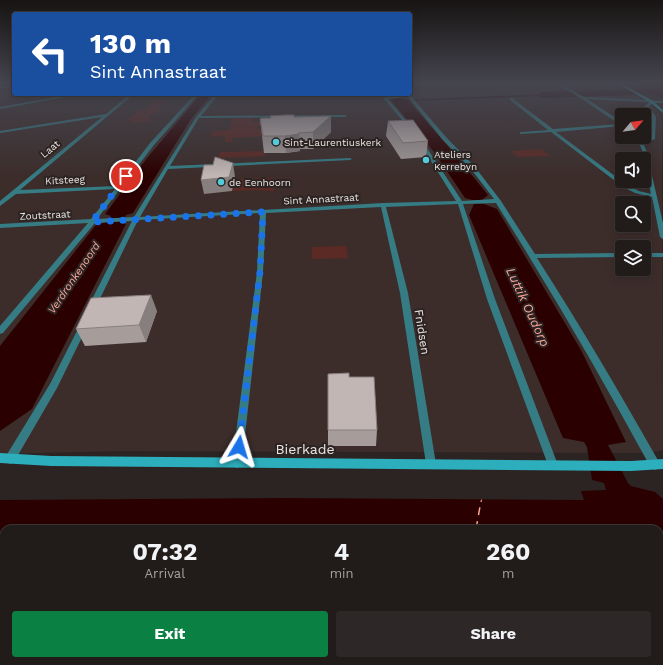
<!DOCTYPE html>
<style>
:root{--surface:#211b1a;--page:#2d2827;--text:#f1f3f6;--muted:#a2a1a2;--line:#3e3939;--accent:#0b8043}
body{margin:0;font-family:"Work Sans",sans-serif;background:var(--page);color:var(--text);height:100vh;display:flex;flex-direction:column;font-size:15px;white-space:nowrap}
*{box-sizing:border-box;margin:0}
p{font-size:13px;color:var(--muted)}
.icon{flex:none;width:22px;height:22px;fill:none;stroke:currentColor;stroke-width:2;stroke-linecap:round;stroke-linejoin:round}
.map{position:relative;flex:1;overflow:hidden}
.details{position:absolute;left:0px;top:525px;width:663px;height:140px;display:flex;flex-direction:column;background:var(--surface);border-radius:12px 12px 0 0;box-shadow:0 2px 10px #0003,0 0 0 1px var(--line)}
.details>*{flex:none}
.guide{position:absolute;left:12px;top:12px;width:400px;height:84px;border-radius:4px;box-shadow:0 2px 10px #0003,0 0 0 1px var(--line);background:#1a4fa0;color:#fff;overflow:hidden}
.needle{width:26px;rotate:61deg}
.buttons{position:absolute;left:615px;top:108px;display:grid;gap:8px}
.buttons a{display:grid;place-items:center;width:36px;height:36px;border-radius:4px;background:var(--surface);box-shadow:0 2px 10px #0003,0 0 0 1px var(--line);font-size:20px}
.pin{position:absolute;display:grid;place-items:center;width:34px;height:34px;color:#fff;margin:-17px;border:2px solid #fff;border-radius:50%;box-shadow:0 1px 4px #0007}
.me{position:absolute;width:44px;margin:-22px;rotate:7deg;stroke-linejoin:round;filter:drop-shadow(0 0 3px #0008)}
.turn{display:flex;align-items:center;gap:14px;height:84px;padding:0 12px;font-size:18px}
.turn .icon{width:52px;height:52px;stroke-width:2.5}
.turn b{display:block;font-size:28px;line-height:34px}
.eta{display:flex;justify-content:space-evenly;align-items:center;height:68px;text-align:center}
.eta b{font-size:24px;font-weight:700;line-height:28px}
.action{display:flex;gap:8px;margin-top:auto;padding:8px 12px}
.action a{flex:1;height:46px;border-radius:4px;background:var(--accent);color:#fff;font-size:16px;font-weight:700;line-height:46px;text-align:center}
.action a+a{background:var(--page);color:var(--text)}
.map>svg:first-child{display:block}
</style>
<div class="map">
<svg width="663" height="665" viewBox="0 0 663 665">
<rect width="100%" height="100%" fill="#2c2422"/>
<path fill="#3c2d2b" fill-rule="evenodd" d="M0,82h14v12h396v-12h202l22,12 22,16 4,5 2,8 1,327 -12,3h-29l-502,-2 -120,3zM622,115h22v22h-22zM622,159h22v22h-22zM622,203h22v22h-22zM622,247h22v22h-22z"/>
<path fill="#5b2a24" d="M155,100h12l-9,9h2l-3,4 -6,1 -4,4h4l-2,3h3l-1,1 -20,1 1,-2 -6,-1 8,-5 2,-5h8z
M253,117l-1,5h36v2l-27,1 -5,3 14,3 -6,5 -32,2 1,4h-8v-6l-14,1 1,-6 17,-1 4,-12z
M542,149l8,7 -32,1 -8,-6z
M264,151l2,5 -49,2 4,-6z
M273,178l1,13 -18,-1 -24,1 1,-4 2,-2 1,-6z
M346,246l2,12 -36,1v-12z"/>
<path fill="#2b0000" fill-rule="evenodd" d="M633,82h30v16l-4,-2z
M568,93l3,2 -162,6 44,51 35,43 -6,5h-10l-7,-2 -31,-46 -44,-53 10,-2 8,3z
M201,94h11l-21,25 -58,94 -7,2 -4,7 4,2 -94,185 -32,22v-85l96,-121 11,-3 4,-6 -6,-2 42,-56z
M474,204h10l13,5 84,141 45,92 -18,3 20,38 3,3 24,6 8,7v166h-663v-165l281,-2 303,2 -3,-9 25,-1 -2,-7 -12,-3 -5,-33 -3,-5 -21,-4 -94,-223zM4,529h655v132h-655z"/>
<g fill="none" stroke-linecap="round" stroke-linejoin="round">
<path fill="#2b0000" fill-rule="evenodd" d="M663,88v6l-121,4 -4,-3 4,-3z"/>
<path stroke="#faa599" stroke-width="1" stroke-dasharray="2.5 2" stroke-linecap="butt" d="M481,502l1,-4"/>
<path stroke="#faa599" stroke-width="1.5" stroke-dasharray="8 6" stroke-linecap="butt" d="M476,529l5,-28
M499,661l2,4"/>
<path fill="#357c85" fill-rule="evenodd" d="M554,82h4l26,15 79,4 -1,2h-9l-4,3 7,11 -1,22 -2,1h-11l4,10 17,73v16l-3,-2 -8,-40 -17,-4 -12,-6 -72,-55 -31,2v-2h2l26,-2 -38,-30v-2h2l41,31 66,-5 -37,-25zM587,99l62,3 -4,4 7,11v20h-16l6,13 9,44 -12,-3 -12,-6 -71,-53 66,-6v-4z
M0,86h14v2h-14z
M74,94h8l-82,15v-2z
M130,94h4l-114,96 97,-4 33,-43 45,-49h4l-45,51 -57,74 37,-2 62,-100 19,-23h4l-18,22 144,-1 2,1 -2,1 -146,1 -29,48 180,-8 2,1 -2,1 -182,9 -28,48 243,-14 73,-2 -37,-59 2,-1 2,1 39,59 32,-2 -23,-30 -29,-30 -34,-42 -20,2 24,29 1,1 -2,1 -28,-32 26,-4 37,43 29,30 26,34 34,53 87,-1v4l-85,1c43,67 83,135 122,204l1,3 -1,3 -4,2 -4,-2c-49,-90 -101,-179 -155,-265l-33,1 32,95 63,166 -1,3 -4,2 -4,-2 -1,-3 -61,-166 -29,-95 -72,3 22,86 28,171 -1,3 -4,2 -4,-2 -1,-3 -26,-171 -19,-86 -115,6 -3,59 -21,191 -1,3 -4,2 -4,-2 -1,-3 25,-191 3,-59 -122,7 -42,87 -4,2 -4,-2 44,-86 -37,2 -92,110 -3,1v-8l88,-103 -88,5v-4l91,-5 24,-30 -99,5 -16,12v-5l102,-84 -102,16v-2l106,-17z
M644,253h19v4h-19z
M84,322l4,3 -31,63 -43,74 -4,2 -4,-2 -1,-3 1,-3 44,-72 30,-59z"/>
<path fill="#2caebc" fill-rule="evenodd" d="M619,82l34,19 10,9v3l-12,-10 -36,-21z
M0,453l51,3 580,5 32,-2v10l-32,2 -580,-5 -51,-3z"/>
</g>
<path fill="#a69d9b" d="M270,116l24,1 37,15 -18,17h-13v2l-14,2h-22l-4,-34 10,-1z
M388,121l40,20 -2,16 -25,2 -15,-23z
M157,311l-11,31 -61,4 -9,-17z
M328,374l21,3 28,53 -1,16h-48z"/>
<path fill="#877f7e" d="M331,116v16l-18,17v-17z
M299,134l1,17 -14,2 -1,-17z
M233,163l2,14 -3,14 -28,3 -3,-14z
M151,295l6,16 -11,31 -7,-17z"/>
<path fill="#c1b6b4" stroke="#877f7e" d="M285,115h9v2l37,-1 -18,16 -15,1 1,1 -14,2h-22l-3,-17 2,-1h9l-1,-2z
M413,120l15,21 -25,2 -15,-22z
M215,157l18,6 -4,14 -28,3 3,-15h9z
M151,295l-12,30 -63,4 15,-31z
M349,373v4h25l3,53h-49v-56z"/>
<linearGradient id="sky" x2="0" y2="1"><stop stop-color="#181413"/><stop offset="0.47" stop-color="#45454f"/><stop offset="1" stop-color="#45454f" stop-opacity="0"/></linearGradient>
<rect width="663" height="176" fill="url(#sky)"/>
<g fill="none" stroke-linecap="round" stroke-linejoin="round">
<path stroke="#1a73e8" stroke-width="7" stroke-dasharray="0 12.6" d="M126,176l-34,46 171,-10 -3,60 -21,175"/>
</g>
<g fill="#53cbda" stroke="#2c2422" stroke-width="1.5">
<circle cx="276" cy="142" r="4"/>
<circle cx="426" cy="160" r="4"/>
<circle cx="221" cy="182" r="4"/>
</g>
<g text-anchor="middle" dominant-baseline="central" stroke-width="4" stroke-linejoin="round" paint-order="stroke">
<g font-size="10" fill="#eae4e3" stroke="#2c2422" text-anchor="start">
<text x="284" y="142">Sint-Laurentiuskerk</text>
<text x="434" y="154">Ateliers<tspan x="434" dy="12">Kerrebyn</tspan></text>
<text x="229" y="182">de Eenhoorn</text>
</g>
<g font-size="10" fill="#eae4e3" stroke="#2c2422">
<text transform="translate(50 149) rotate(-40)">Laat</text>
<text transform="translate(65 180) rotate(-3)">Kitsteeg</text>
<text transform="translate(321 199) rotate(-3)">Sint Annastraat</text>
<text transform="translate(45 215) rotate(-3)">Zoutstraat</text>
</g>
<g font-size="11" font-style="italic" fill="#faa599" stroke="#2c2422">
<text transform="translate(74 278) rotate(-56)">Verdronkenoord</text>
</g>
<g font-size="12" fill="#eae4e3" stroke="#2c2422">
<text transform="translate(422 332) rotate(81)">Fnidsen</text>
</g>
<g font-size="13" font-style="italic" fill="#faa599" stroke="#2c2422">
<text transform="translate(528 307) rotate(65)">Luttik Oudorp</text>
</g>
<g font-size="14" fill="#eae4e3" stroke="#2c2422">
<text x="305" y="449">Bierkade</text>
</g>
</g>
</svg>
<div class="buttons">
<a><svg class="needle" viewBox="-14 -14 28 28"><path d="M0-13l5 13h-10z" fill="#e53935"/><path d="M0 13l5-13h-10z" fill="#a2a1a2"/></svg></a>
<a><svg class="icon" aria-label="sound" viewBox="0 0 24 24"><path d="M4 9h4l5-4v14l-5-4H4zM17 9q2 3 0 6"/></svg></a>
<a><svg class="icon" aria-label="search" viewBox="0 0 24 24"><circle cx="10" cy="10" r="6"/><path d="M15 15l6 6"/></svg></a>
<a><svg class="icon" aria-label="layers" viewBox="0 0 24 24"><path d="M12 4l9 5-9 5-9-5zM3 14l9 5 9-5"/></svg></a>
</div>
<div class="pin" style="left:126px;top:176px;background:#d93025"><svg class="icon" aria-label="arrive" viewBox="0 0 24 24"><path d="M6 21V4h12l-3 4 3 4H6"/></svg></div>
<svg class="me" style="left:239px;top:447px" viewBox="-20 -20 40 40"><path d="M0-17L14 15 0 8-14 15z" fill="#1a73e8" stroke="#fff" stroke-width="4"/></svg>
<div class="guide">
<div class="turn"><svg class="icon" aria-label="left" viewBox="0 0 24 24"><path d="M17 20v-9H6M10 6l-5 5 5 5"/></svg><div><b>130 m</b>Sint Annastraat</div></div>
</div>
<section class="details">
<div class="eta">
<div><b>07:32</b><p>Arrival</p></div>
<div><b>4</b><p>min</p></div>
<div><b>260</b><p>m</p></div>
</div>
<div class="action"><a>Exit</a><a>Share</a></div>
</section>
</div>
